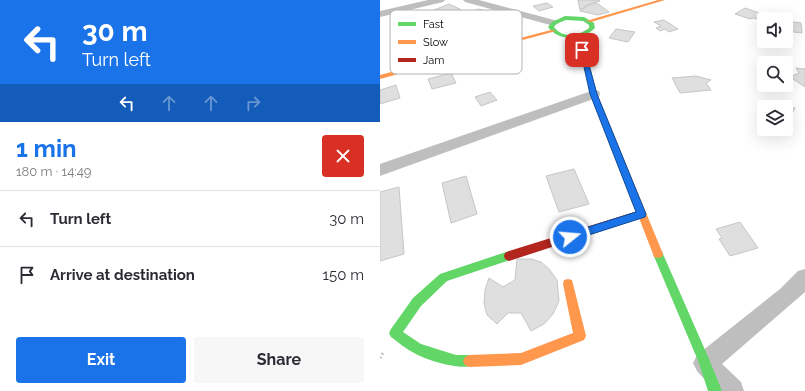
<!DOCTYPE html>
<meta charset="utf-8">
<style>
:root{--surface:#fff;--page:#f7f7f7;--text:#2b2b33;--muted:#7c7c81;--line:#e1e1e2;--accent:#1a73e8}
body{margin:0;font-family:Raleway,sans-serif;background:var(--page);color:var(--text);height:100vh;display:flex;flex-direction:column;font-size:15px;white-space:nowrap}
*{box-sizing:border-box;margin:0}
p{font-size:13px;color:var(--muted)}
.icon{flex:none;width:22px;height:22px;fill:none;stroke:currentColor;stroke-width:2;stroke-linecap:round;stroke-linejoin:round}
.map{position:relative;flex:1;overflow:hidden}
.details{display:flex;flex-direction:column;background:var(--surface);width:380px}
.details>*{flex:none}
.banner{background:#1a73e8;color:#fff;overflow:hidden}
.controls{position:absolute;left:377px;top:12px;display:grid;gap:8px}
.controls a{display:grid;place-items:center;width:36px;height:36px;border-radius:4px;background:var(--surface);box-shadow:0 4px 16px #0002;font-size:20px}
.pin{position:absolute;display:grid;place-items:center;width:34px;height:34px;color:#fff;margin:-17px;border-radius:8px;box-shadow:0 2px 6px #0006}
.me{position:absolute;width:44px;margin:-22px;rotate:73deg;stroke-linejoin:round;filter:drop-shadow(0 0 3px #0008)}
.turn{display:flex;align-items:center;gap:14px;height:84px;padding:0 16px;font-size:18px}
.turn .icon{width:52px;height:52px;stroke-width:2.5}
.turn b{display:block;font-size:28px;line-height:34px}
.lanes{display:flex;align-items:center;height:38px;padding:0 16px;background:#0003;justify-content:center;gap:20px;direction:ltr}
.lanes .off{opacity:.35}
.round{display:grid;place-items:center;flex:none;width:42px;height:42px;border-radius:4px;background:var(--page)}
.head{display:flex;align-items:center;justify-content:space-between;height:68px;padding:0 16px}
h1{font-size:24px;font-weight:700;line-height:30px;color:var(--accent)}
.action{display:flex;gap:8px;margin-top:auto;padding:8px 16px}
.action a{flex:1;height:46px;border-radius:4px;background:var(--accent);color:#fff;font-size:16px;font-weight:700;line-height:46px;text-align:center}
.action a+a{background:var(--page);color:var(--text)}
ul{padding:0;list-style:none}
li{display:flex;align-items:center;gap:12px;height:56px;padding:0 16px;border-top:1px solid var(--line)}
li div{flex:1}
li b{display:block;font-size:15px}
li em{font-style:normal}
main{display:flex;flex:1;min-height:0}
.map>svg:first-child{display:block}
</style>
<main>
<section class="details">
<div class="banner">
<div class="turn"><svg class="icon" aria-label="left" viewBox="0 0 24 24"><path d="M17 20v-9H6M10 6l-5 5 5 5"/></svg><div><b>30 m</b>Turn left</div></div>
<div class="lanes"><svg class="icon" aria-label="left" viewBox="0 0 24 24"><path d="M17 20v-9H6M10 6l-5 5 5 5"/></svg><svg class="icon off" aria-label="ahead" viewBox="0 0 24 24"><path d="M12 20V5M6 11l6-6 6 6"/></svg><svg class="icon off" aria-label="ahead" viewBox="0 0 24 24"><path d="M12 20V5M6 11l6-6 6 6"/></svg><svg class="icon off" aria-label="right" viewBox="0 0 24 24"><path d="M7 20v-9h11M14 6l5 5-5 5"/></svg></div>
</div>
<div class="head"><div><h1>1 min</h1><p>180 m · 14:49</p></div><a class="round" style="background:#d93025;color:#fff"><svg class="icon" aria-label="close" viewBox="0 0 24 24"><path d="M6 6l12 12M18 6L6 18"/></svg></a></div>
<ul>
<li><svg class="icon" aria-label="left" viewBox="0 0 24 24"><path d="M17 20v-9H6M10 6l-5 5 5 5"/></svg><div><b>Turn left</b></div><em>30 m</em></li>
<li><svg class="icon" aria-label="arrive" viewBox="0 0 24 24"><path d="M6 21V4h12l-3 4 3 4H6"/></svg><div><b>Arrive at destination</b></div><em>150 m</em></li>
</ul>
<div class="action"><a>Exit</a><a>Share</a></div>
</section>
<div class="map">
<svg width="425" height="391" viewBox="0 0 425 391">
<rect width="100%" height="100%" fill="#fff"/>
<path fill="#dfdfdf" stroke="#c6c6c6" d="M198,0h21l1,1 -9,2 -11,7z
M167,3l6,4 -14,4 -6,-5z
M217,3l12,9 -11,3 -18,-4 9,-6z
M69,4l11,5 -15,6 -11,-5z
M365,8l20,7 -8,4 -4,-1 -3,1 -15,-5z
M98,9l12,3 -14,8 -12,-3z
M284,20l14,9 -9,3 -4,-3 -5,2 -4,-3 5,-2 -7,-4z
M406,21l15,2 1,10 -16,-2z
M236,29l19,3 -7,10 -19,-4z
M416,68l9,1v18l-15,-10 9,-4z
M71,73l5,10 -24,6 -4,-10z
M316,76l15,4 -5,3 5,7 -31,3 -8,-15z
M16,85l4,13 -20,6v-14z
M110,92l7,8 -16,6 -6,-9z
M402,104l13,4 -6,12 -3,-1v-12h-5z
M194,169l15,35 -30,8 -13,-36z
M86,176l11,38 -26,9 -9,-40z
M19,187l5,67 -24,7v-69z
M360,222l18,26 -28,8 -11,-17 3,-1 -6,-9z
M137,259h14l10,3 8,7 8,11 2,21 -6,13 -9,10 -13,7 -10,-18h-13l-11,11 -10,-9 -3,-12 1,-13 4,-12 14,9 12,-7z"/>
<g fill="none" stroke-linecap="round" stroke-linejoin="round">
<path stroke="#b9b9b9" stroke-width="3" stroke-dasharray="1.5 2.5" stroke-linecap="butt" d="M0,358l4,-7"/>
<path fill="#bebebe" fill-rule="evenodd" d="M48,0h17l-2,2 -63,15v-6z
M83,0h16l79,21 1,2 -5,3 -89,-24z
M214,90l5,1 1,3 -1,3 -219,79v-12z
M425,269v23l-83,72 19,18 3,9h-29l-18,-20 -4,-8 4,-8 83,-66 18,-18z"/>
<path fill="#63d668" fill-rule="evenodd" d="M185,16l19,1 10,6 1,5c-13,13 -36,14 -47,-1l4,-5zM186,20l17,1 6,4v3c-10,8 -26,11 -35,-1l2,-3z
M278,250l4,1 1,3 46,105 13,32h-14l-9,-28 -46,-109 1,-3z
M129,251l4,2 1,3 -1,3 -66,22 -26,25 -18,26 18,12 35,11h13l4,2 2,4 -2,4c-12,6 -47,-5 -59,-12 -8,-4 -16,-11 -23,-16l-2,-4 2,-4 22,-31 27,-24z"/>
<path fill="#ff974d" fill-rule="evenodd" d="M278,0h7l-74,22 -5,-1z
M171,30l5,1 -176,48v-4z
M196,35l5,1 16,58 66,160 -1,3 -4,1 -4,-1 -1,-3 -62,-160z
M188,279l4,1 14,56 -2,4 -63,25 -52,2 -4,-2 -2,-4 2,-4 4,-2 52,-2 52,-20 -10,-49 1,-4z"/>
<path fill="#b3261e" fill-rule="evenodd" d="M261,210l3,1 2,3 -2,3 -135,44 -4,-2 -1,-3 1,-3 4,-2z"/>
</g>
<path fill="#1a73e8" stroke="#114b97" d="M200,49l5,1 12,44 49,120 -1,3 -75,24 -4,-1 -1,-3 1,-3 70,-22 -46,-118z"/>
<rect x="10" y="10" width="132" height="64" rx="6" fill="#fff" stroke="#b2b2b2" stroke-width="1"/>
<rect x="18" y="22" width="18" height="4" fill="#63d668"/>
<rect x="18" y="40" width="18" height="4" fill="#ff974d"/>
<rect x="18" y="58" width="18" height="4" fill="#b3261e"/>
<g font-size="11" fill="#000">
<text x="43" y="28">Fast</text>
<text x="43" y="46">Slow</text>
<text x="43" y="64">Jam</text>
</g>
</svg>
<div class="controls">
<a><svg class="icon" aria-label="sound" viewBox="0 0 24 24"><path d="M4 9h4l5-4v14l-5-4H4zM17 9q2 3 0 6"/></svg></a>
<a><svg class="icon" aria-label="search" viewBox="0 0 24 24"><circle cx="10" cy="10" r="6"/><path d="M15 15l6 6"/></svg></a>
<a><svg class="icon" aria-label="layers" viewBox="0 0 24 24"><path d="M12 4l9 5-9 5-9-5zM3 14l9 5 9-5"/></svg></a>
</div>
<div class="pin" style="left:202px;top:50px;background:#d93025"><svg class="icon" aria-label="arrive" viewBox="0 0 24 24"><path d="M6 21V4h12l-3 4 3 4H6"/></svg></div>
<svg class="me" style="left:190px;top:237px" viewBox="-20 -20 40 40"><circle r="17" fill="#1a73e8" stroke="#fff" stroke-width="3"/><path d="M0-11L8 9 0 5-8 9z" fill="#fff"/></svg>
</div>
</main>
